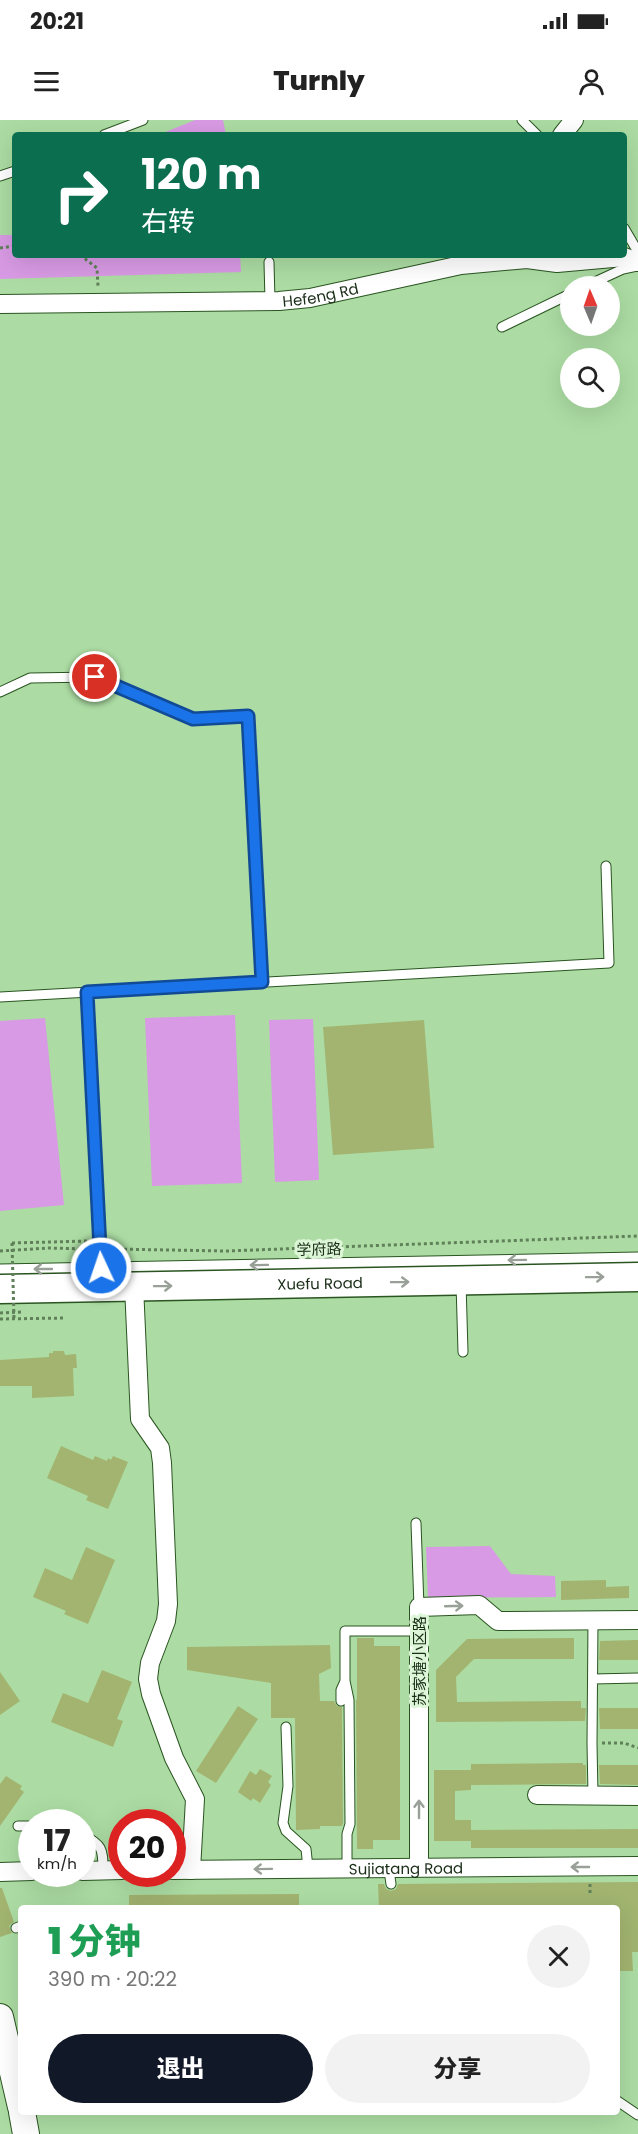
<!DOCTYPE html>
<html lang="zh">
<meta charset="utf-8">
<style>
:root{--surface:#fff;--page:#f2f2f2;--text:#222;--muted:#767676;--accent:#111827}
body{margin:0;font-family:Poppins,"Noto Sans SC",sans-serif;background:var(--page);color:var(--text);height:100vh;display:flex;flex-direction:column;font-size:22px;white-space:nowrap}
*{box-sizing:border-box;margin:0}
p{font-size:20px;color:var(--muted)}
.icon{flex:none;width:33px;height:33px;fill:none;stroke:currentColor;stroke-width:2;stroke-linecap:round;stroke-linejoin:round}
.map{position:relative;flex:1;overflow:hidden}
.panel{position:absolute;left:18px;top:1785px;width:602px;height:210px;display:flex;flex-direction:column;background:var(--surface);border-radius:6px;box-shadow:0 6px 24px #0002}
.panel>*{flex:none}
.guide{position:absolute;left:12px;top:12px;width:615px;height:126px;border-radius:6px;box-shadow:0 6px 24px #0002;background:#0b6e4f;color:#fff;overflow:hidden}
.needle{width:39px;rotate:358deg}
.tools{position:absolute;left:560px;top:156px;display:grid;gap:12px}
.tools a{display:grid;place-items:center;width:60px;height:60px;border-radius:50%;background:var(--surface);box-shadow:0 6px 24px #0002;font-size:30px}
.speed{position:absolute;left:18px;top:1689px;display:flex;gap:12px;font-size:30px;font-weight:700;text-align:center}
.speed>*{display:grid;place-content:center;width:78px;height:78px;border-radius:50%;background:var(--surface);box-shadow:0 6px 24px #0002;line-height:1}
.speed small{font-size:15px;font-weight:400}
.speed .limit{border:9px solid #d22;background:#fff;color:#111}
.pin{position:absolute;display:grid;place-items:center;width:51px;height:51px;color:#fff;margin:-26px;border:3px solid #fff;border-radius:50%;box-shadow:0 2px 6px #0007}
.me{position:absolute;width:66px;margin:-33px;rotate:357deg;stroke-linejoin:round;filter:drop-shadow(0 0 4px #0008)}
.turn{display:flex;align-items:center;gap:21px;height:126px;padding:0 30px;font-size:27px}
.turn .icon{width:78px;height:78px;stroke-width:2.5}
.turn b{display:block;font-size:42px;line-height:51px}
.round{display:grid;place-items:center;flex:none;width:63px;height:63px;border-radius:32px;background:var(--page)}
.headline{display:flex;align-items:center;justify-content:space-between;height:102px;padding:0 30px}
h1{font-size:36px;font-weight:800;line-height:45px;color:#1e9e55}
.button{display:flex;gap:12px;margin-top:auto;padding:12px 30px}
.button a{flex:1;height:69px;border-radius:36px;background:var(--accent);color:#fff;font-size:24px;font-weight:800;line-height:69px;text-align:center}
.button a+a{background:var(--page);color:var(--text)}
.status{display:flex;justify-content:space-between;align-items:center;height:42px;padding:0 30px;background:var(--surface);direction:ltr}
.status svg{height:16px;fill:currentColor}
header{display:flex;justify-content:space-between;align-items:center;height:78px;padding:0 30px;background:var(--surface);font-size:27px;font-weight:800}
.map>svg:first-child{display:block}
</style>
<div class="status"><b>20:21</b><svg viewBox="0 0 49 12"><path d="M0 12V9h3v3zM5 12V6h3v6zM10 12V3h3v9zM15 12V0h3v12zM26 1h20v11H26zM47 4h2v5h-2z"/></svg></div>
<header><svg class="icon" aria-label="menu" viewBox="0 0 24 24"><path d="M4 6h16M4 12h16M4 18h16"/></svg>Turnly<svg class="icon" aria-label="person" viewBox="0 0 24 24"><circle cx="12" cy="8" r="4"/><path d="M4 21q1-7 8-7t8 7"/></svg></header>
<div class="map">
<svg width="638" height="2014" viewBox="0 0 638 2014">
<rect width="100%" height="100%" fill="#acdca3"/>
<path fill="#d89ae4" d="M195,0h28l3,15h-68z
M15,115v20h225l1,17 -241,7v-44z
M235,895l7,168 -90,3 -7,-168z
M45,898l19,187 -64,6v-190z
M313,899l6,161 -44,2 -6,-162z
M490,1426l21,28 44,2 1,21 -128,1 -2,-51z"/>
<path fill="#a2b470" d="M424,900l10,128 -101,7 -10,-128z
M53,1231h11l1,4 11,-1 1,14h-4l1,28 -42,2v-12h-32v-26l49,-3v-4h4z
M61,1326l32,14 2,-4 12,5 1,-3 3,2 2,-4 15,6 -20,47 -22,-9 2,-4 -41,-18z
M86,1427l29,13 -27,64 -24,-10 2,-3 -33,-14 12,-29 27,12z
M606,1460v7l23,-1v12l-68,2v-19z
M357,1518h17v8h26v194h-27v9h-16l-1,-149h1z
M574,1518v21h-100l-18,18 1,25 124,-1v7h5l-1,13 -149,1v-52l31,-31z
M638,1520v20h-39l1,-19z
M330,1525l1,23 -12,6 1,27h14l3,5 5,1 1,116 -1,3h-22v3l-24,1 -1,-112h-24v-35l-84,-13v-23z
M102,1550l30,12 -15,37 6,2 -10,26 -62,-25 12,-29 25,10z
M0,1552l20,29 -20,14z
M238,1586l20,13 -42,64 -20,-12z
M599,1588h39v21h-38z
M583,1643v2h3v19l-115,1v5l-16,1v29h16v10l167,-1v19h-167v-7h-37v-71h37v-6z
M599,1645h39v20l-38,-1z
M260,1649l12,7 -4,6 3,3 -11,18 -7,-5 -2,3 -13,-9 12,-21 6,4z
M6,1656l16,10 -2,3 4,3 -24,34v-42z
M638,1762v70h-6l1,19h-17v-63h-237l-1,-24h6l2,5 5,2 5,-2 2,-5z
M0,1768h2l12,34 -5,4 3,7 -12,4z
M299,1774v14h-170v-13z"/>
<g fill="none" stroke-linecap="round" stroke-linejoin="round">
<defs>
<path id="lane" d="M522,0l15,15
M104,15l39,-15
M0,56l15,-5
M624,108l14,24
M269,142l1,39
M586,166l37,-17 15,-3
M502,207l68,-33
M0,572l30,-14 65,-1 98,42 55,-3 14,266
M87,872l14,276
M0,877l609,-34 -3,-97
M0,1149l638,-12
M461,1163l2,69
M416,1403l3,84
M593,1559l45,-1
M341,1581v-11l4,-9
M286,1607l2,59 -5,37 3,8 20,18 2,19
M593,1675l-1,-52 1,-123
M18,1706h14
M82,1714c20,11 21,14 21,36
M347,1748v-34l3,-10 -1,-124 -4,-19v-50h74
M390,1757l1,7
M16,1808l5,-2
M616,1980l22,15"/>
<g id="street">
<path d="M562,15l12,-15"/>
<path id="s1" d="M0,184l279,-3 31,-3 151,-33 66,-6 30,4 67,-6 14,5"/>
<path d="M134,1166l6,133 20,29 2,15 6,141 -2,17 -16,42 -2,16 3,15 23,64 21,41 -4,71"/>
<path d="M537,1675l101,1"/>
<path d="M419,1747v-260l60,-2 19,16 140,-1"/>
<path id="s2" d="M172,1750l466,-4"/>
<path d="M82,1751l40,-1"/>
<path d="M0,1752l32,-1"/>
</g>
<path id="secondary" d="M0,1897l21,90
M22,1992l4,22"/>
<g id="primary">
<path id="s3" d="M0,1169l638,-12"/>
</g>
</defs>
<use href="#lane" stroke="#2a5521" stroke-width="11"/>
<use href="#street" stroke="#2a5521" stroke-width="20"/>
<use href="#secondary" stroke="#2a5521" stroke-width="28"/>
<use href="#primary" stroke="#2a5521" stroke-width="31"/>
<path stroke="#5f8059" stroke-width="3" stroke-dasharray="3 3" stroke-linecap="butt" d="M0,128l15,-2
M80,135l17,13 1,18
M12,1123l76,-2
M112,1129l114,2 412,-15
M0,1131l48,-3 42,1
M0,1193l22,-1
M0,1199l66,-1
M602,1623h22l14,5
M590,1773v-10"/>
<use href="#lane" stroke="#fff" stroke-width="9"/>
<use href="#street" stroke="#fff" stroke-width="18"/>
<use href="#secondary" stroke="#fff" stroke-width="26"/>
<use href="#primary" stroke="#fff" stroke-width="28"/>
<path stroke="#5f8059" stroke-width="3" stroke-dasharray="3 3" stroke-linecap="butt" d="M12,1123l2,76"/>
</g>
<defs><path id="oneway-shaft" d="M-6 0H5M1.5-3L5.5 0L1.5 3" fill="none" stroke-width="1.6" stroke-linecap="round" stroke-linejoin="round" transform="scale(1.5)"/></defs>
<g stroke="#98a097">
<use href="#oneway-shaft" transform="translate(517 1140) rotate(179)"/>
<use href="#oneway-shaft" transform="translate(259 1145) rotate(179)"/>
<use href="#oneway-shaft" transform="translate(43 1149) rotate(180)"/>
<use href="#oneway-shaft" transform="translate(595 1157) rotate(-1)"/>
<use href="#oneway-shaft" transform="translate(400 1162) rotate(-1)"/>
<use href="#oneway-shaft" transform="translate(163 1166) rotate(-1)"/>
<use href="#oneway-shaft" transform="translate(454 1486) rotate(-2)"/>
<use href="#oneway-shaft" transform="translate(419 1689) rotate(-90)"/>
<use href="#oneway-shaft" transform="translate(580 1747) rotate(180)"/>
<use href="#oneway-shaft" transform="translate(263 1749) rotate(179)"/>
</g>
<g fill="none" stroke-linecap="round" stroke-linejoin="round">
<defs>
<path id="route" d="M95,557l98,42 55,-3 14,266 -175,10 14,276"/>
</defs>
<use href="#route" stroke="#114b97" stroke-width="15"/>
<use href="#route" stroke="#1a73e8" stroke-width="10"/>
</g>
<g text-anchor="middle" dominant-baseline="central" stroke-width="6" stroke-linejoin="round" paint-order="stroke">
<g font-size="15" fill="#1a2d17" stroke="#ddf6d8">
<text stroke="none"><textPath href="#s1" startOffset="321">Hefeng Rd</textPath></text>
<text transform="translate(319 1129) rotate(-1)">学府路</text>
<text stroke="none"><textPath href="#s3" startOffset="320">Xuefu Road</textPath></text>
<text transform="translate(419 1541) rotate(-90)">苏家塘小区路</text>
<text stroke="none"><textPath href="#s2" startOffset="234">Sujiatang Road</textPath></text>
</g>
</g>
</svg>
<div class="tools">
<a><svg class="needle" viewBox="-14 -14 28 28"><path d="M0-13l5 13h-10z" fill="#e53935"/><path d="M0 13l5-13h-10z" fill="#767676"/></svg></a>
<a><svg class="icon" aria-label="search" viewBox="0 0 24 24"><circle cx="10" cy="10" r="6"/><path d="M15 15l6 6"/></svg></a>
</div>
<div class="speed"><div>17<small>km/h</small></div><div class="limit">20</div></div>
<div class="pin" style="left:95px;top:557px;background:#d93025"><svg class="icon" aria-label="arrive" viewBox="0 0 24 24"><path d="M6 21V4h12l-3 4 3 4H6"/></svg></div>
<svg class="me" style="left:101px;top:1148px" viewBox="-20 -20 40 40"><circle r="17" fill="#1a73e8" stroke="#fff" stroke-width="3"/><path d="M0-11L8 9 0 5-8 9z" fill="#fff"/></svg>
<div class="guide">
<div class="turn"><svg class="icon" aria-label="right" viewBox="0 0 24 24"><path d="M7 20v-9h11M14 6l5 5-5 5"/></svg><div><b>120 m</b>右转</div></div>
</div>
<section class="panel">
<div class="headline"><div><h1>1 分钟</h1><p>390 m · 20:22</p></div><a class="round"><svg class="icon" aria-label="close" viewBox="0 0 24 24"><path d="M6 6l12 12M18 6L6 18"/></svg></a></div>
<div class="button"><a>退出</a><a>分享</a></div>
</section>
</div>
